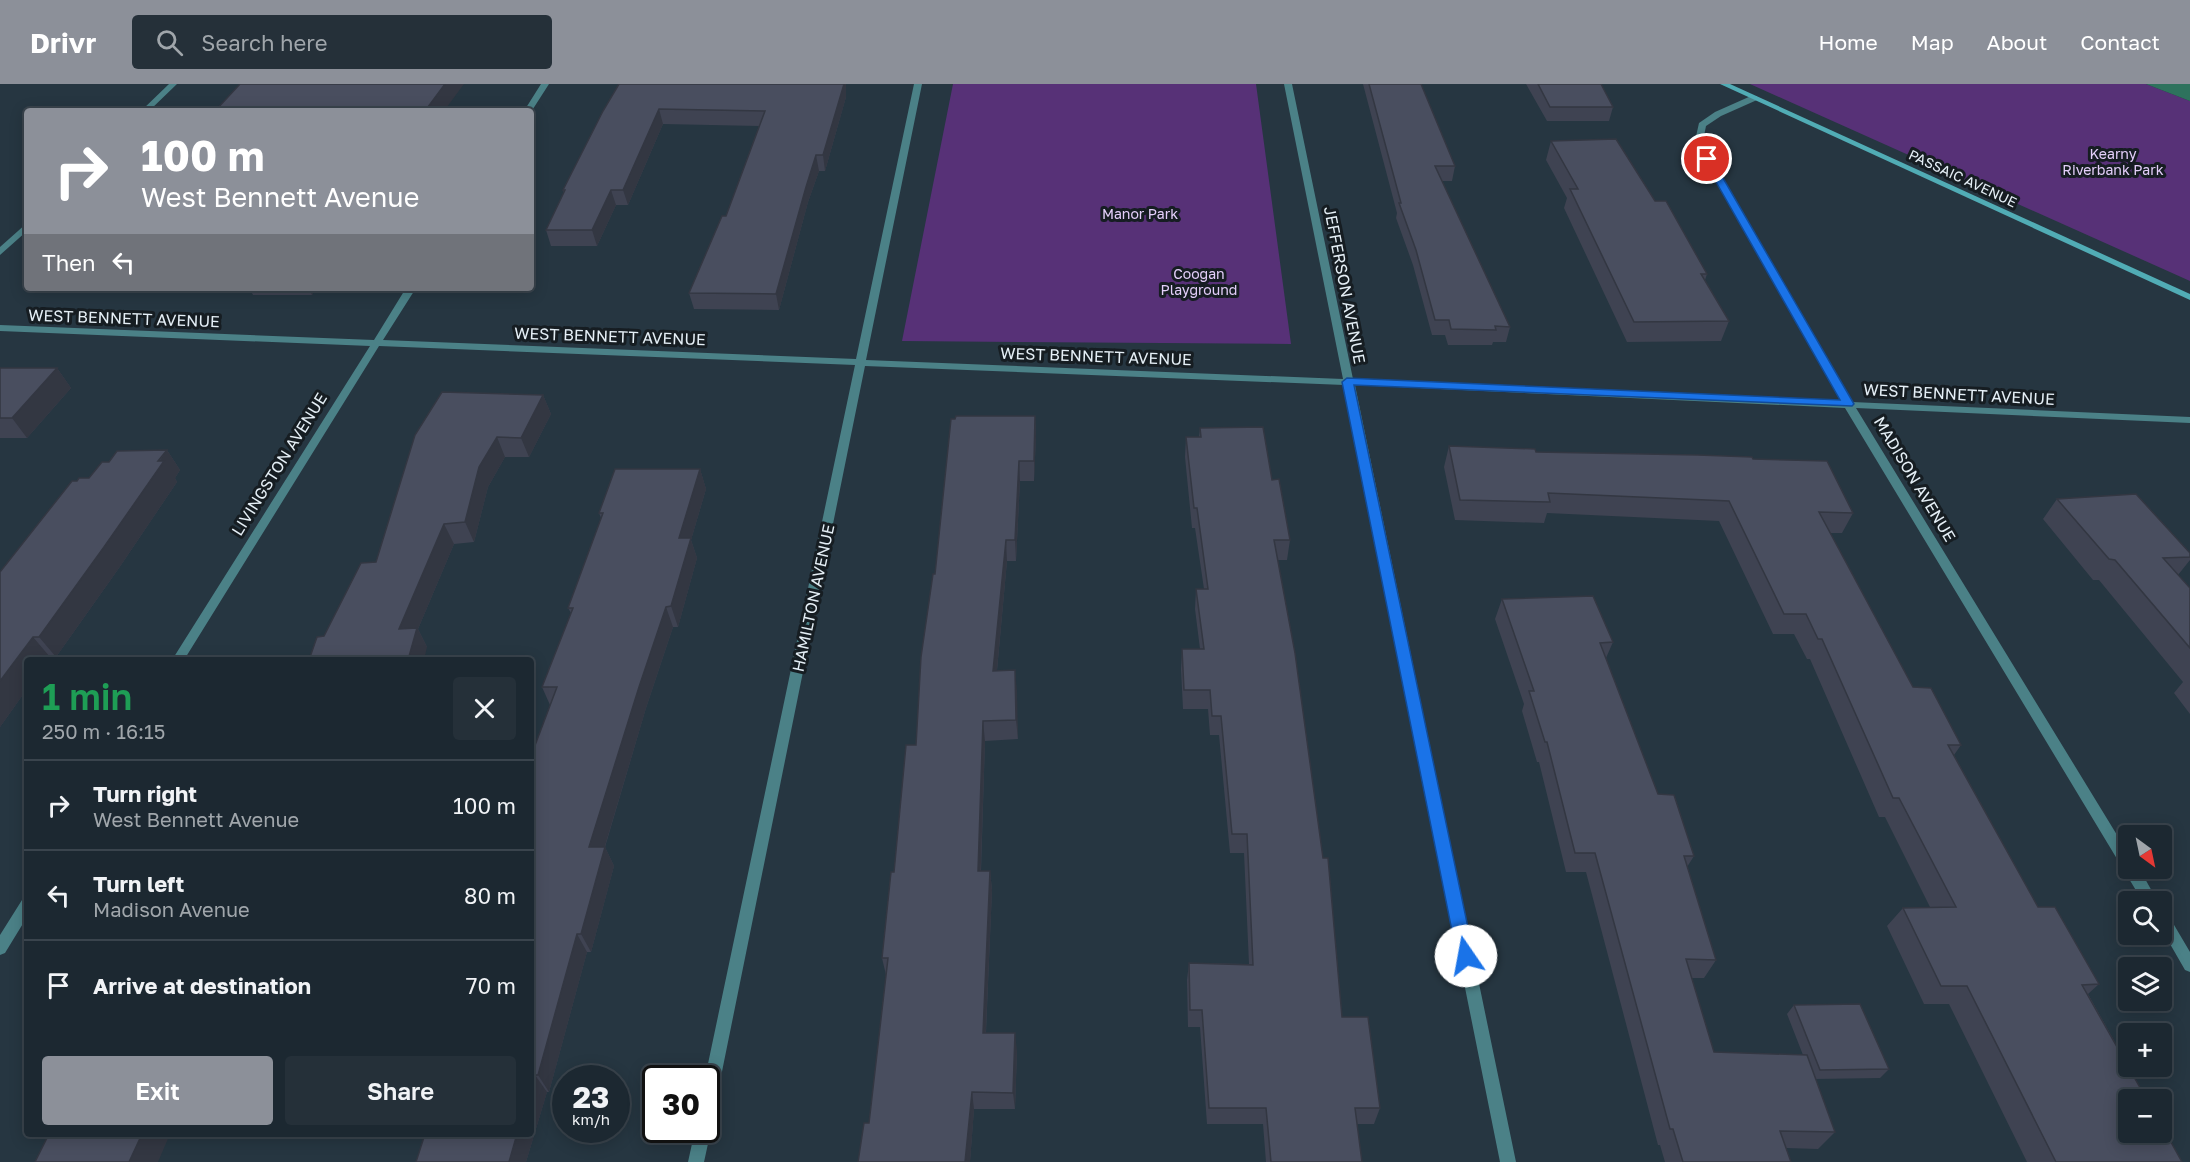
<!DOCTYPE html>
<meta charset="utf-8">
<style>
:root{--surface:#1c2831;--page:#253039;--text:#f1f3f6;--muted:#a0a6ab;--line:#3a444d;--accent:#8c9099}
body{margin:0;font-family:"Golos Text",sans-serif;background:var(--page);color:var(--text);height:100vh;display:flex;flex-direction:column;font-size:22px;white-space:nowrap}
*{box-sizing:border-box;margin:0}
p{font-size:20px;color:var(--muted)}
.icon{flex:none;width:33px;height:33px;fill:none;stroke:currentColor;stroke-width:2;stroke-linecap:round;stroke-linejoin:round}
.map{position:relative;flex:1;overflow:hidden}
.side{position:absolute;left:24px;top:573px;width:510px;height:480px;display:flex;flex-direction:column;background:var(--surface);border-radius:6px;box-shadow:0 3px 15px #0003,0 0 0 2px var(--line)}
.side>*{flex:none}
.banner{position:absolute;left:24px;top:24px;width:510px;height:183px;border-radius:6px;box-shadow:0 3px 15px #0003,0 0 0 2px var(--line);background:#8c9099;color:#fff;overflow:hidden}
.needle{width:39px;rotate:147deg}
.buttons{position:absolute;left:2118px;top:741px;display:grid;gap:12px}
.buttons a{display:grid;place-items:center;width:54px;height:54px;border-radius:6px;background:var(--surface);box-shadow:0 3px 15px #0003,0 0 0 2px var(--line);font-size:30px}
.speed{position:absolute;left:552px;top:981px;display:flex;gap:12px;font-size:30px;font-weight:700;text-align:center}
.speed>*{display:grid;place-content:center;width:78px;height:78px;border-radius:50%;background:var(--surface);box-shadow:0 3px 15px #0003,0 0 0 2px var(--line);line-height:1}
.speed small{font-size:15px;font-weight:400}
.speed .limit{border:3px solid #111;border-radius:9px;background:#fff;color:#111}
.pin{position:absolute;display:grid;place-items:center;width:51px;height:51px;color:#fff;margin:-26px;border:3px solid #fff;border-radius:50%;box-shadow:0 2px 6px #0007}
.me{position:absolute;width:66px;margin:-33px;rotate:348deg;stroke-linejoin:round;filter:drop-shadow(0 0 4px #0008)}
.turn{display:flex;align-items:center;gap:21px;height:126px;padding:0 18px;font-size:27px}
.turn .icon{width:78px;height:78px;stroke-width:2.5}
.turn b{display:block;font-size:42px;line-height:51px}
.then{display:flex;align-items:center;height:57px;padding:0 18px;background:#0003;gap:12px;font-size:22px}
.round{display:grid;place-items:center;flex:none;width:63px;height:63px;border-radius:6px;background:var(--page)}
.overview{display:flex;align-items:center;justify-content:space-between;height:102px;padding:0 18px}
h1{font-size:36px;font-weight:600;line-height:45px;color:#1e9e55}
.button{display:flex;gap:12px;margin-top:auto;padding:12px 18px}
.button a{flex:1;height:69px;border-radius:6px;background:var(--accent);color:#fff;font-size:24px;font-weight:600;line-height:69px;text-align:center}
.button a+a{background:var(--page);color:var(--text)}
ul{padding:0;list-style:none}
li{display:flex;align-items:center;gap:18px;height:90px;padding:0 18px;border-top:2px solid var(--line)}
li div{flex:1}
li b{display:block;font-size:22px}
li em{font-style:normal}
header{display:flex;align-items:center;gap:36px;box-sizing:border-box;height:84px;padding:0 30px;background:var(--accent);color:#fff}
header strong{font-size:28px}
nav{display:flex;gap:33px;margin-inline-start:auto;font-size:21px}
.search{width:420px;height:54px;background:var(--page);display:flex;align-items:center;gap:15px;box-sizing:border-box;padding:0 21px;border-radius:6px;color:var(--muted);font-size:22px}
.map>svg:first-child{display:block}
</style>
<header>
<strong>Drivr</strong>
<div class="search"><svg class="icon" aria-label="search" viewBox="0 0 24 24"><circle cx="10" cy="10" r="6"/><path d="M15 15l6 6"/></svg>Search here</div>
<nav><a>Home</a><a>Map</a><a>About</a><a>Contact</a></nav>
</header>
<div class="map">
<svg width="2190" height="1078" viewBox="0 0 2190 1078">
<rect width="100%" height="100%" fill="#263641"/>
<path fill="#573177" d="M953,0h303l35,260 -389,-3z
M1750,0h396l44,17v180z"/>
<path fill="#2e725d" d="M2146,0h44v17z"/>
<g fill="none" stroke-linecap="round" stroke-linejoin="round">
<path fill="#4b8187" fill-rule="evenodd" d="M169,0h8l-28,27h-8z
M541,0h8l-18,28 -7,-1z
M914,0h8l-56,276 477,19 -59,-295h8l61,295 488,22 -138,-242 -8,-18 4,-18 16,-11 36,-16h6v4l-36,16 -15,10 -3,15 8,18 141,243 338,15v6l-334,-15 272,445v15h11l19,34h-15l-298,-494 -490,-23 161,777h-16l-156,-777 -479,-19 -151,745 -2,6 -6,2v-41h-1l150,-713 -476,-19 -195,314h-12l198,-314 -370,-15v-6l374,15 32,-52h10l-33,52 473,19z
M27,139v8l-27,24v-8z
M27,814v19l-22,36 -5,2v-20l22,-35z
M2162,828l5,1 23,39v20l-5,-2 -23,-40z
M706,1039l5,7 -7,32h-16l7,-32h11z"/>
<path fill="#51acb5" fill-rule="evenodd" d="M1720,0h10l460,210v6z"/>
</g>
<path fill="#3f4352" d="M619,0h227v13l-21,74h-6l-11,31 -29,108 -85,-1 -5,-16 37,-77 33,-90 -96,-2 -35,81h-12l-19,41h-46l-5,-16 18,-37 -1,-3z
M1363,0h58l34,82 -3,15h-10l68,146 -4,15h-13l-1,3h-44l-3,-10h-13l-19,-70 -17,-47 1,-5z
M1526,0h75l12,23 -4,14h-62z
M1551,57l104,60 52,73 -2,6 24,41 -8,20 -94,1 -63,-134 3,-10 -21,-38z
M83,204h233l-4,7h-59l-3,-6h-166z
M0,284h57l14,20 -44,50h-27z
M543,311l8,19 -22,43h-24l-17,30 -14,55 -20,2 -36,85 9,18 -103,-11 52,-74 39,-127z
M1035,332l1,20 -2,45h-14l-4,80h-9l-10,110 18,-1 3,69 -33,2 -4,130h9l2,19 -6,143 31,18 -2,58h-41l-4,53h-112l11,-39 17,-148 -4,-17 12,-86 22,-127 19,-171 20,-155z
M1200,344l72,52 18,60 -3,20h-9l64,457 38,91 -6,16h-17l5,38h-96l-3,-38h-56l-7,-97h-12l-1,-47 2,-17 60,1 -5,-111h-14l-11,-118h-9l-2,-26h-25l-2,-40 1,-20h18l-5,-40 1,-20h8l-9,-61h-3l-7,-71 1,-20h13z
M1449,362l87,6 217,7 100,54 -11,20h-12l83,154 48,58 -7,10 84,152 61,77 -11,10 94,168h-155l-78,-158h-25l-37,-78 16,-18 27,-1 -45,-90h-6l-69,-158h-3l-13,-25h-21l-54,-113 -172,-8 -3,10 -89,-3 -11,-53z
M167,366l13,20 -5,8 2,4 -58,86 -63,89h-6l-2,3h-21v29l-27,38v-155l77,-91 12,-3 20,-16z
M700,385l6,20 -15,51 6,18 -19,69h-5l-27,81 -41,139 9,19 -23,86h-4l-38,140h-2l-21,70h-110l115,-28 19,-429 -8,-18 29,-74 -3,-5 33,-90 -2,-5z
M2057,415l133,54v7l-12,15 12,13v126l-16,-21 9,-11 -84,-102h-6l-50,-61z
M1502,515l111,43 -7,16 52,136 36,62 -7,11 29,93 -12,18h-13l23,74 89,3 -16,-41 7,-9 95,64 -9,9 -65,1 20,53 -17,17 -32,-1 5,14h-126l-5,-17h-2l-72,-273h-20l-27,-110h-2l-15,-51 2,-7 -29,-85z"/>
<path fill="#333742" d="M445,0h19l-20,27h-19z
M844,0h2v13l-21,74 -2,-16z
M659,25l4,15 -35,81 -5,-15z
M816,71l3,16 -11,31 -29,108 -3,-16 30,-107z
M611,106l5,15 -19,41 -5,-16z
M309,204h7l-4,7z
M57,284l14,20 -44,50 -15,-20z
M543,311l8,19 -22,43 -8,-19z
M1035,332l1,20 -2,45v-20z
M497,353l8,20 -17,30 -14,55 -9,-20 14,-55z
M167,366l13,20 -5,8 2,4 -58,86 -63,89 -17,-20z
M1019,377l1,20 -4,80 -1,-21z
M700,385l6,20 -15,51 6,18 -19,69 -7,-21 8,-68z
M444,440l10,20 -36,85 9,18 -3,13h-16l-9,-31z
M1006,456l1,21 -12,130 -2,-20z
M666,523l7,20 -27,81 -47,158 -10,-19 50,-160z
M33,553l17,20 -2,3h-21v29l-27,38v-46z
M1015,586l2,20 1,49 -2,-19z
M983,637l2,20 -5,149 -2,-19z
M605,763l9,19 -23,86 -10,-18z
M990,787l2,19 -7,161 -2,-18z
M577,850l10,18 -38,140 -11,-17z
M1015,949l2,18 -2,58 -2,-16z
M535,991l12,17 -21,70h-17l8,-28h14v-46z
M972,1008l2,17 -4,53h-5z
M142,1050h28l-12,28h-29z"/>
<path fill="#494e5f" stroke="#333742" stroke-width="1.5" d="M240,0h205l-20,27h-210z
M619,0h225l-21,71h-7l-10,32 -30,107 -87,-1 33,-77h4l39,-105 -106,-2 -36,81h-12l-19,40h-46l19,-40h-2l40,-79z
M1369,0h52l34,82h-20l75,161 -15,-1 1,4 -45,-1 -2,-9h-14l-19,-70 -17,-47h2z
M1538,0h63l12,23h-63z
M1616,55l39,62h11l41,73h-6l28,47 -95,1 -64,-133h8l-27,-48z
M0,284h57l-45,50h-12z
M442,308l101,3 -22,43 -24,-1 -18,30 -14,55 -21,2 -45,105 18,-1 -9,32h-99l8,-23 7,-1 37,-73 15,-1 39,-127z
M956,332h79l-1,45h-15l-4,79h-9l-13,131 22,-1 1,50 -33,1 -5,150h12l-7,162h32l-2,60 -41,-1 -7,70h-107l6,-39h5l19,-165h-6l9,-86h3l12,-127h10l5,-88 12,-83h2l16,-155h4z
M1263,343l9,53 7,-1 11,61h-16l21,113 28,205h5l14,159h26l12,91h-25l7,54h-91l-5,-54h-57l-7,-98h-12l-1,-47 64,2 -6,-131h-15l-11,-118h-9l-2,-26h-26l-2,-41h22l-8,-60h12l-11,-81h-3l-8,-71h15l-1,-9z
M1449,362l86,3 1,3 162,3 54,2 1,2 74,2 26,52 -34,-1 94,175 18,1 30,57h-13l90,162h17l44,77 -17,1 65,115h-19v32h34v-6l20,36h-126l-89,-176h-26l-38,-78 53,-1 -57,-109h-6l-71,-159h-4l-12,-25h-22l-55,-113 -181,-8 2,9 -90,-2z
M167,366l-9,11h6l-60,86 -65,90h-6l-33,44v-109l72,-91h5l2,-3h10l13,-16h7l8,-11z
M615,385h85l-21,69h12l-20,68 -5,1 -27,80 -50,160h16l-24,87h-4l-39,141h-3l-4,13v-332l26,-69h-15l31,-79h-5l35,-95h-4z
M2136,410l54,59v4l-27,1 27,30v60l-75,-88 -6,-1 -52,-60z
M1593,512l20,46 -13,1 58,151 16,1 20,61h-10l32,104 -30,-1 28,93 93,3 28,77 -55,-1 11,31h-108l-10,-33h-3l-75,-276h-20l-28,-111h-2l-16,-51h5l-32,-92z
M1860,920l29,65 -69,1 -26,-65z
M49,1050h93l-13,28h-94z
M425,1050h92l-8,28h-93z"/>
<path fill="#1a73e8" stroke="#114b97" stroke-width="1.5" d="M1704,73l8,2 142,245 -2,2 -498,-21 120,571 -2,5 -6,2 -6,-2 -3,-5 -115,-574 5,-4 493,22 -137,-241z"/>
<g text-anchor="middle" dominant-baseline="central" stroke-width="6" stroke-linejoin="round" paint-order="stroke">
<g font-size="14" fill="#e4cffa" stroke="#161d22">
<text x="2113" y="69">Kearny<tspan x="2113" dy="16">Riverbank Park</tspan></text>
<text x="1140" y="129">Manor Park</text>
<text x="1199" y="189">Coogan<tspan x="1199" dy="16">Playground</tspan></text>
</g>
<g font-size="14" fill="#e5eff6" stroke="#161d22">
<text transform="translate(1963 94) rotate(25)">PASSAIC AVENUE</text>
</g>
<g font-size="16" fill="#e5eff6" stroke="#161d22">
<text transform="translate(1345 201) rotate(79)">JEFFERSON AVENUE</text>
<text transform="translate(124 234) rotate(2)">WEST BENNETT AVENUE</text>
<text transform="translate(610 252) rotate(2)">WEST BENNETT AVENUE</text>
<text transform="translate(1096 272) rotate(2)">WEST BENNETT AVENUE</text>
<text transform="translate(1959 310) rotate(3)">WEST BENNETT AVENUE</text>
<text transform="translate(279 380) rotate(-58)">LIVINGSTON AVENUE</text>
<text transform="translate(1915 395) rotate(59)">MADISON AVENUE</text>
<text transform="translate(813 514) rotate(-78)">HAMILTON AVENUE</text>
</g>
</g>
</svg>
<div class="buttons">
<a><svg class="needle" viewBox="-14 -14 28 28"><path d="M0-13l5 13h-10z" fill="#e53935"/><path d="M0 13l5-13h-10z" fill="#a0a6ab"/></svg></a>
<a><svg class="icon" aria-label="search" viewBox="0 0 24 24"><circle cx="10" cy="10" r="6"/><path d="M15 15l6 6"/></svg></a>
<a><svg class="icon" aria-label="layers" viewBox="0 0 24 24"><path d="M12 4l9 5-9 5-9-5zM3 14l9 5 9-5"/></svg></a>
<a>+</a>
<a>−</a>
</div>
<div class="speed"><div>23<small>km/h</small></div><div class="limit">30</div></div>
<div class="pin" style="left:1707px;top:75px;background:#d93025"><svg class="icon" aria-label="arrive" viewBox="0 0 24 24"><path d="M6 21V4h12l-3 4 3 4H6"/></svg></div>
<svg class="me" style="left:1466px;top:872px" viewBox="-20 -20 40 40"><circle r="19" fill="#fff"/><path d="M0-13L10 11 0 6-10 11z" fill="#1a73e8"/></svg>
<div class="banner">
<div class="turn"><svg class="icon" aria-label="right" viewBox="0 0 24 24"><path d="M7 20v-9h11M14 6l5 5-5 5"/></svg><div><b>100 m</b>West Bennett Avenue</div></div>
<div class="then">Then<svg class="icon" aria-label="left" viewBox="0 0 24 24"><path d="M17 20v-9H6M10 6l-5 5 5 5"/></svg></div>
</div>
<section class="side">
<div class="overview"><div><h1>1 min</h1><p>250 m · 16:15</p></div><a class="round"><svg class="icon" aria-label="close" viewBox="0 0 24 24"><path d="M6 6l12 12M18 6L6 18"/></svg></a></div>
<ul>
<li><svg class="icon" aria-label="right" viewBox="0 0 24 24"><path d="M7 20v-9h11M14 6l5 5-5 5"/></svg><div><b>Turn right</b><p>West Bennett Avenue</p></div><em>100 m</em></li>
<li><svg class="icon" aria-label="left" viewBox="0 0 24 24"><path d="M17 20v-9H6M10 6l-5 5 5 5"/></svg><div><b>Turn left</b><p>Madison Avenue</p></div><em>80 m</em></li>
<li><svg class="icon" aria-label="arrive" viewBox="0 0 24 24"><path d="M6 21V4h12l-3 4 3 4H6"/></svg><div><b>Arrive at destination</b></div><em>70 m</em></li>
</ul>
<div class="button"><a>Exit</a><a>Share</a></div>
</section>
</div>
